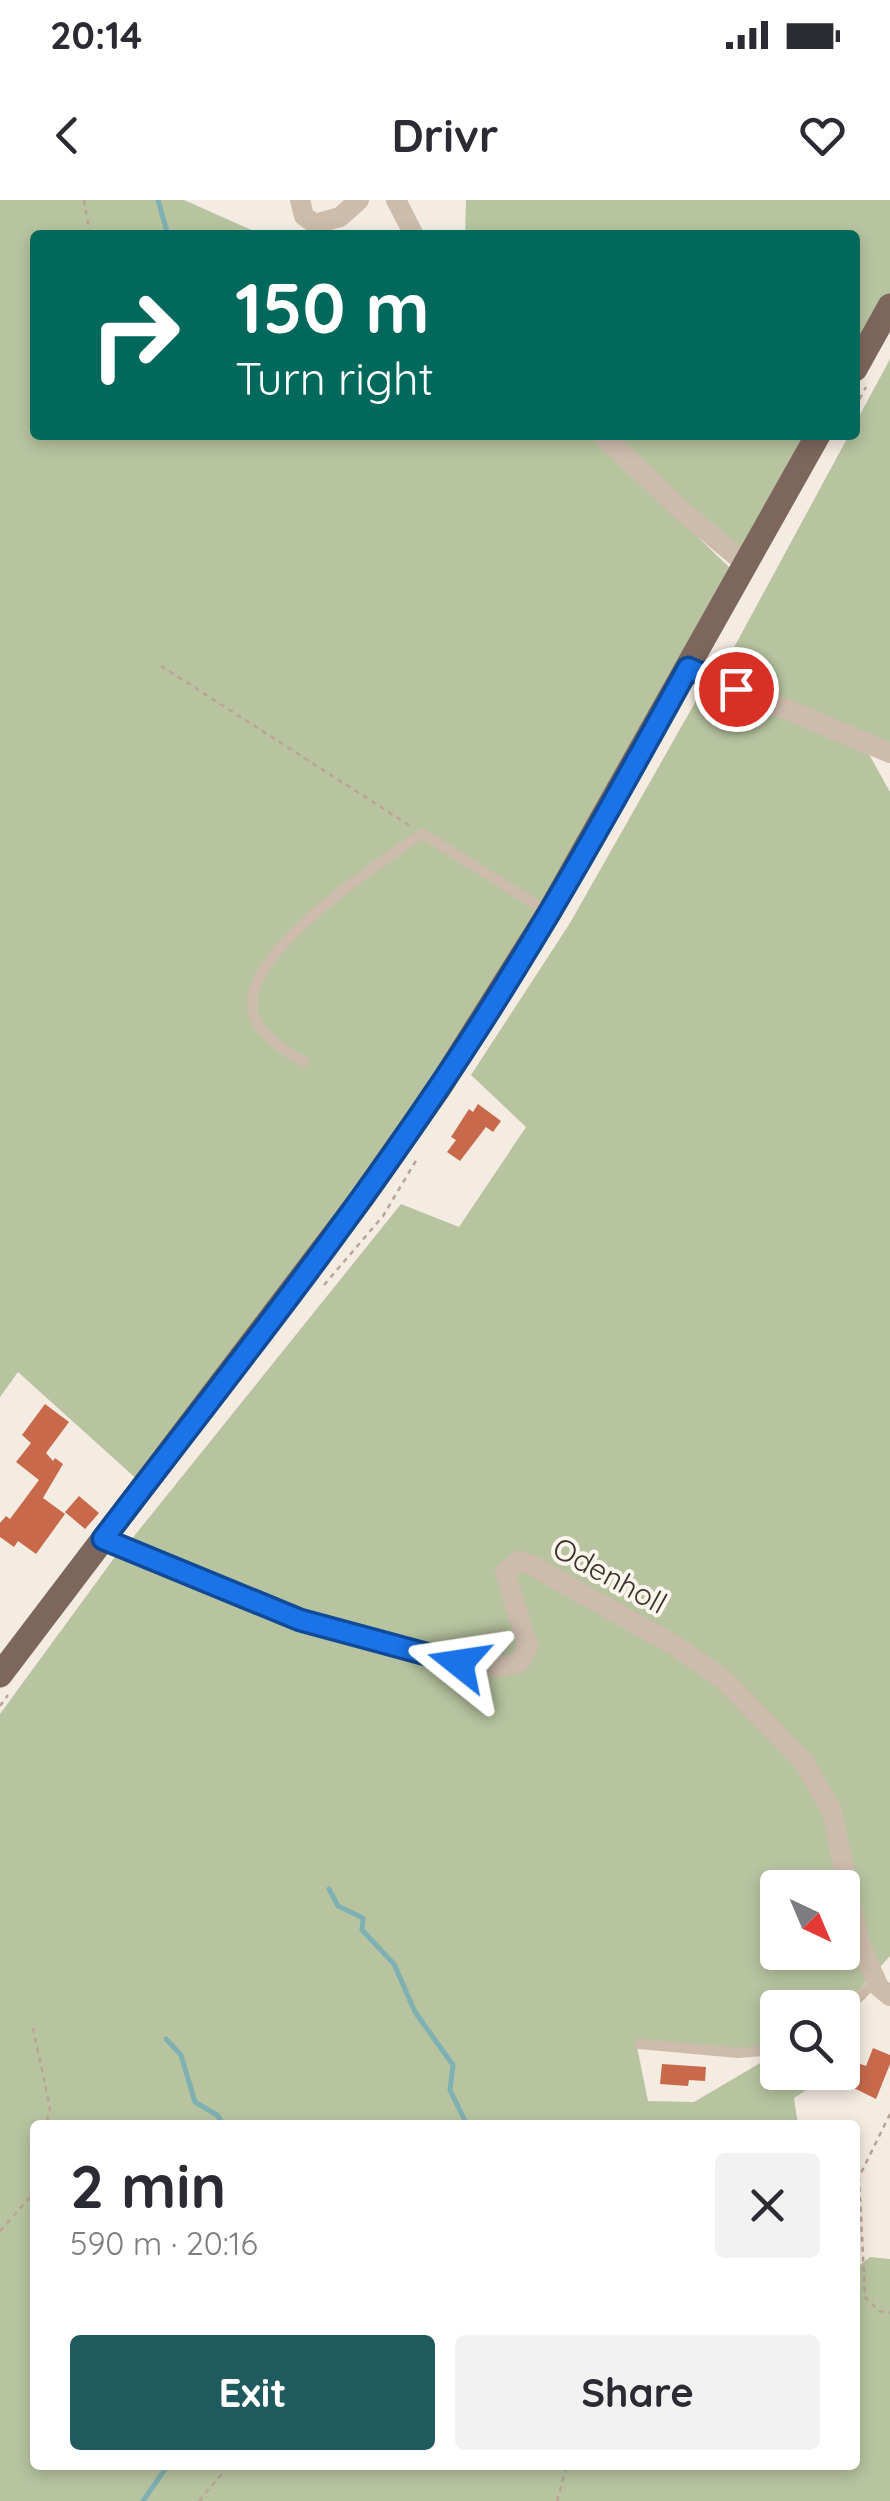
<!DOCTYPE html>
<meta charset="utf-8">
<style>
:root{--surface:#fff;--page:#f2f2f3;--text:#2b2b33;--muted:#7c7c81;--accent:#1f5a5e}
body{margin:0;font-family:Quicksand,sans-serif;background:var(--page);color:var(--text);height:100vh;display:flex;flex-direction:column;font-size:38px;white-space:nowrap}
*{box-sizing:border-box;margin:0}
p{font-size:32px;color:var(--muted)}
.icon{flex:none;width:55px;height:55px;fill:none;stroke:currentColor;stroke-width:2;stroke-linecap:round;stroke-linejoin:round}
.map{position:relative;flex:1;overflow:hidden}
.sheet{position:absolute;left:30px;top:1920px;width:830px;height:350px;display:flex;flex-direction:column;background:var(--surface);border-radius:10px;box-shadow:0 5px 15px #0003}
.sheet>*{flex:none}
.hud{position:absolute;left:30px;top:30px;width:830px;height:210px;border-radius:10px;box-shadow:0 5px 15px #0003;background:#00695c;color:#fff;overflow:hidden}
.needle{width:65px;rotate:136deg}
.tools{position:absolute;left:760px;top:1670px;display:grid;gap:20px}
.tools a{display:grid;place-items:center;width:100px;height:100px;border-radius:10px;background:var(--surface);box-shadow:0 5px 15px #0003;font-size:50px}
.pin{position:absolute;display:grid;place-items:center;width:85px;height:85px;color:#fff;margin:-42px;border:5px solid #fff;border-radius:50%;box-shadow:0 2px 10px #0007}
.me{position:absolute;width:110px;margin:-55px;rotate:285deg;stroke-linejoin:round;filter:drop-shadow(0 0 8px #0008)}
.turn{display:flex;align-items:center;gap:35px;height:210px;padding:0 40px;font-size:45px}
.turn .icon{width:130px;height:130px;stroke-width:2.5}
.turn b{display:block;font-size:70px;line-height:85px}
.round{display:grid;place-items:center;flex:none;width:105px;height:105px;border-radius:10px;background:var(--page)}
.overview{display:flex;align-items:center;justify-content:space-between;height:170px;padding:0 40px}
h1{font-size:60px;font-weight:700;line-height:75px}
.action{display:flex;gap:20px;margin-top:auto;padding:20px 40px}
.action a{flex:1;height:115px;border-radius:10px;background:var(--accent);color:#fff;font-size:40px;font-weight:700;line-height:115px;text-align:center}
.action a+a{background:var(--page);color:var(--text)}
.status{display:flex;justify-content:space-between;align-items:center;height:70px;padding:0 50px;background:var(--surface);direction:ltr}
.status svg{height:28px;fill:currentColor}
header{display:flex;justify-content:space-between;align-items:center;height:130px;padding:0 40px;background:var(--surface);font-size:45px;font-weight:700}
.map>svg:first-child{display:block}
</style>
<div class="status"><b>20:14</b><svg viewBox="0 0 49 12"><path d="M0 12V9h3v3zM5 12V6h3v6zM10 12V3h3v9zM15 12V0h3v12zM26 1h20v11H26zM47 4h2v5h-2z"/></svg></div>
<header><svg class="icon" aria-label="back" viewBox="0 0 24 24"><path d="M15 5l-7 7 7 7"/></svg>Drivr<svg class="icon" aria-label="heart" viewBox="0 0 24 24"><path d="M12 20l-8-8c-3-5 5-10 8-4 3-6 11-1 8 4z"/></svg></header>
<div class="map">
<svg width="890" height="2301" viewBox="0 0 890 2301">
<rect width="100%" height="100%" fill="#f4ebe1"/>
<path fill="#b8c4a0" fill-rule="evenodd" d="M0,0h184l79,35h-228v200h557l139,134 -190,348 -106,159 -295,406 -122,-110 -18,25z
M466,0h424v94l-35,61v-120h-390z
M890,159v389l-172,-71 131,-242h6v-11z
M608,235h200l-66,112 -11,-1z
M705,485l160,62 25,45v1164l-47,52h-65l-1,38 -39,5 -102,-9 12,59 46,1 83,-49 1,19 23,1 7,16 -14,9 4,27h-763v340h820v-196l15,-12 20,2v242h-890v-787l120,-164 181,67 -174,-72 274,-341 58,23 67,-100 -55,-52 99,-152zM778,1688h64v64h-64z"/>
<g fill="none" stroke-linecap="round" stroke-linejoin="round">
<path stroke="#7fb0b2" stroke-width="5" d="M158,0l10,35
M329,1689l9,17 25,12 -1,12 32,34 21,48 38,53 -3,25 17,35
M166,1839l15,16 14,47 22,13 7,10
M143,2301l25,-36"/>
</g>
<path fill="#c8694b" d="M478,904l23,17 -8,11 -7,-5 -26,34 -13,-9 9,-12 -5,-3 18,-28 4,3z
M45,1204l24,18 -23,31 7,8 2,-3 8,6 -20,34 22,16 -29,40 -18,-13 -4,6 -14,-10v-14l6,-7 4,3 29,-39 -23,-18 15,-19 -9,-8z
M79,1296l20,17 -14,16 -20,-17z
M873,1848l17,7v9l-14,35 -34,-17 8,-22 16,6z
M662,1864l44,3 -1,14 -16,-1 -1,6 -28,-2z"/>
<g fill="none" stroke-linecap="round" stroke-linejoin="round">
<path stroke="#b9a596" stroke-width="2.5" stroke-dasharray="5 5" stroke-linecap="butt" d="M84,0l6,35
M855,208l11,-21
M161,466l248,159
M324,1085l59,-69 34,-57
M0,1506l8,-11
M33,1828l17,80 -4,17
M890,1914l-31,63 6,120 14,14 11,2
M0,2031l31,-35 4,-19
M199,2301l30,-36
M557,2301l10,-36"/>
<path stroke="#cdbbac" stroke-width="10" d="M304,862c-17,-10 -38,-23 -47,-40 -33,-58 115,-152 152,-180l14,-8 125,78
M842,1815l34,-35
M639,1844l99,9 40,-3"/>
<path stroke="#cdbbac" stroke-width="20" d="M300,0l4,16 11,8 25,-7 19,-17
M396,0l18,35
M602,235l86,81 58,48
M688,468l202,85
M103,1339l197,81 159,43 35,4 24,-4 10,-16 -23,-75 14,-11 13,4 145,82 46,32 81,83 28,49 27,131 20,45 11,9"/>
<path stroke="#7d675c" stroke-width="25" d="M855,169l35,-63
M0,1475l362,-477 77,-110 110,-175 269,-478"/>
</g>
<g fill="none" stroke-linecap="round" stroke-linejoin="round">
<defs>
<path id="route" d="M459,1463l-159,-43 -197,-81c113,-148 230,-294 334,-449 92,-135 172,-279 251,-422l48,21"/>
</defs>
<use href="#route" stroke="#114b97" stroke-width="25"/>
<use href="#route" stroke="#1a73e8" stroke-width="18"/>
</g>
<g text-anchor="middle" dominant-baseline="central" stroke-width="8" stroke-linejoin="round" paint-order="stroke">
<g font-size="30" fill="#3b302b" stroke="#fbf5ee">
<text transform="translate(610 1375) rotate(29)">Odenholl</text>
</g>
</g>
</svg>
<div class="tools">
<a><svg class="needle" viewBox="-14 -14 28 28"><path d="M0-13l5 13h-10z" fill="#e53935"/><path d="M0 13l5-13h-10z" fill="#7c7c81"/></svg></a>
<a><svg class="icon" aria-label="search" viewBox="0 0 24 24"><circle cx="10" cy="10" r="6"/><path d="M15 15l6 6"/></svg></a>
</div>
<div class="pin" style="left:736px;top:489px;background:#d93025"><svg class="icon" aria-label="arrive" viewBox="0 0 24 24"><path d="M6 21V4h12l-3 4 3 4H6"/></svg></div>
<svg class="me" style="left:459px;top:1463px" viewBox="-20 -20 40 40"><path d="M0-17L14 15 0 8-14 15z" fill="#1a73e8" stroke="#fff" stroke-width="4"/></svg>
<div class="hud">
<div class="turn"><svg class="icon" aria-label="right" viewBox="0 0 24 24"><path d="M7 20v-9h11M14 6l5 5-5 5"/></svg><div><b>150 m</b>Turn right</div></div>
</div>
<section class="sheet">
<div class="overview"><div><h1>2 min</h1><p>590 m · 20:16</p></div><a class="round"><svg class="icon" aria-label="close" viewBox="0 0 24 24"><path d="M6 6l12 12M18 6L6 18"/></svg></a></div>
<div class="action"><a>Exit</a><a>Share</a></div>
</section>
</div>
